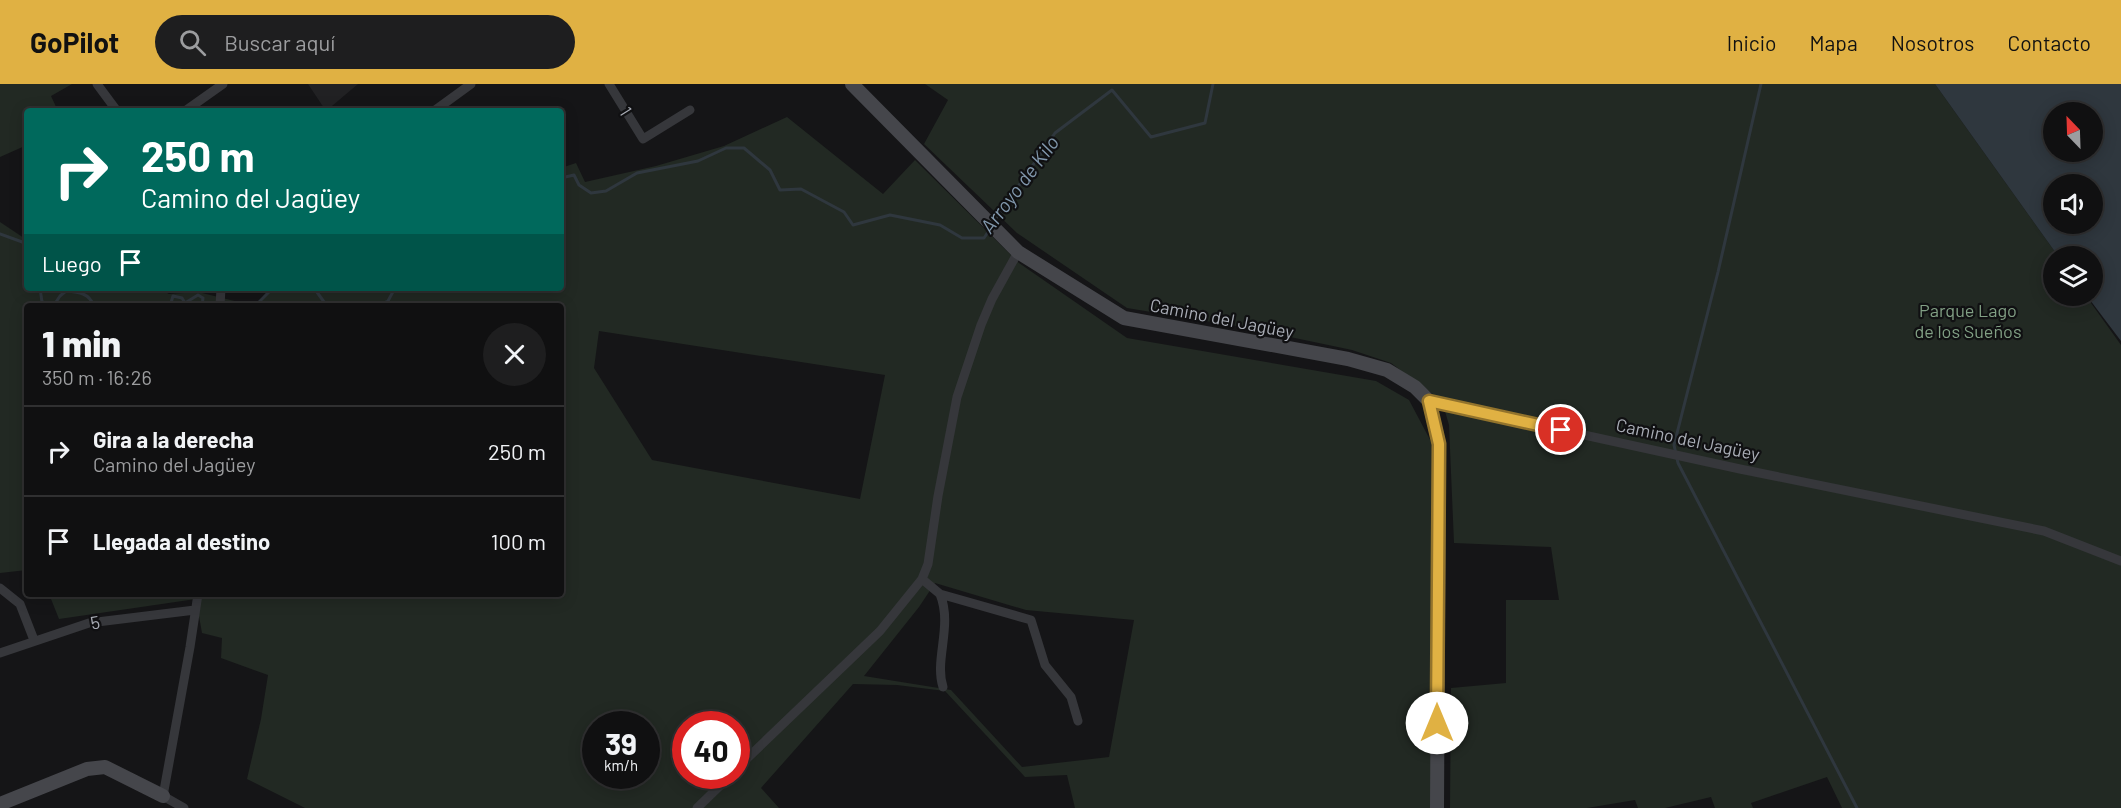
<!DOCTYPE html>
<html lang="es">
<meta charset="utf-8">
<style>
:root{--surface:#101011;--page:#1e1e1f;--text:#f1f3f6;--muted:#9c9d9f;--line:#303031;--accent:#e0b143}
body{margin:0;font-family:Barlow,sans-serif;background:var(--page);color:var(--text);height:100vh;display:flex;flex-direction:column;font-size:22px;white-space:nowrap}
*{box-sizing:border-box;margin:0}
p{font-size:20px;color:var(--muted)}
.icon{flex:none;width:33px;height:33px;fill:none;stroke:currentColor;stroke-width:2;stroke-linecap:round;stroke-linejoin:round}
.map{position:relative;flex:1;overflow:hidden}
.sheet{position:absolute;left:24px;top:219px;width:540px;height:294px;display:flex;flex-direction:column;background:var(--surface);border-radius:6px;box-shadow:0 3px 15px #0003,0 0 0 2px var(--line)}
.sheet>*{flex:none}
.hud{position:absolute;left:24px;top:24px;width:540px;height:183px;border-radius:6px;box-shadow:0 3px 15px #0003,0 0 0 2px var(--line);background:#00695c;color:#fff;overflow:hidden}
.needle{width:39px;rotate:337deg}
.controls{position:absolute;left:2043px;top:18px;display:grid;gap:12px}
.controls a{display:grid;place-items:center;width:60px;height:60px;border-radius:50%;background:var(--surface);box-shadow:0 3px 15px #0003,0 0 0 2px var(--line);font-size:30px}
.speed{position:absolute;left:582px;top:627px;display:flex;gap:12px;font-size:30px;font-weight:700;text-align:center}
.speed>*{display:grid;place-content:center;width:78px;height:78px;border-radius:50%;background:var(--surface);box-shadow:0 3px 15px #0003,0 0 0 2px var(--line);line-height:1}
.speed small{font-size:15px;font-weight:400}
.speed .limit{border:9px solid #d22;background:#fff;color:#111}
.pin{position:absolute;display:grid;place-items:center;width:51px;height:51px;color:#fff;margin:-26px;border:3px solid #fff;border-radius:50%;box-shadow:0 2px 6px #0007}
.me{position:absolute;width:66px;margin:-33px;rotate:0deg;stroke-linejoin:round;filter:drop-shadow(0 0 4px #0008)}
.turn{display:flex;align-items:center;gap:21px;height:126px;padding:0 18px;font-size:27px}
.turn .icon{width:78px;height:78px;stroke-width:2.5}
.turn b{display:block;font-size:42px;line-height:51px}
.then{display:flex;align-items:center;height:57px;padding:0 18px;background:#0003;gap:12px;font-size:22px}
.round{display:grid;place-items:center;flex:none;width:63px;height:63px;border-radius:32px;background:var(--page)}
.head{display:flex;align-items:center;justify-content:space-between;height:102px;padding:0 18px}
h1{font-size:36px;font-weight:800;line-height:45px}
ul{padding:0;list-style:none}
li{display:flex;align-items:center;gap:18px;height:90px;padding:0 18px;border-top:2px solid var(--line)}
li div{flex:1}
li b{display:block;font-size:22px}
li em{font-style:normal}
header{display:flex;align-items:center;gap:36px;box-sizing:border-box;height:84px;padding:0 30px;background:var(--accent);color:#111}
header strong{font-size:28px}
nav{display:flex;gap:33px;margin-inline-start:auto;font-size:21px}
.search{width:420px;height:54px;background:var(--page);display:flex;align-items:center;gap:15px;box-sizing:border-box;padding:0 21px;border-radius:33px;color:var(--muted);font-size:22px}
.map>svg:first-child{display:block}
</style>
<header>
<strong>GoPilot</strong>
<div class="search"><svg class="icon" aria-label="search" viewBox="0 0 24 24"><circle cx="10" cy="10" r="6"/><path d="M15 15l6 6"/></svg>Buscar aquí</div>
<nav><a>Inicio</a><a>Mapa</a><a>Nosotros</a><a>Contacto</a></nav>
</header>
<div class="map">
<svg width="2121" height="724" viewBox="0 0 2121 724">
<rect width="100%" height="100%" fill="#151517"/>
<path fill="#212123" d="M308,0h50l-32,27z"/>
<path fill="#222923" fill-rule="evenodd" d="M0,0h72l-21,12 7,15h-31v34l-27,12z
M925,0h1010l123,172h-4v40h32l35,49v463h-279l-15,-31 -76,26 2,5h-38l-4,-11 -46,11h-27l-3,-8 -48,8h-137l1,-120 55,-5v-83h53l-8,-53 -97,-4 -5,-118 -7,-24 -51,-38 -39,-13 -104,-22 -121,-20 -110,-75 -93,-89 24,-44z
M787,33l96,77 32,-34 104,103 108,75 249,43 33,19 27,51 -5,357h-356l-8,-33 -42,2 -80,-86 -48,-6 -44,-1 -92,104 18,20h-474l-58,-29 14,-60 7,-44 -47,-17 1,-20 -20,-5 -6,-34 -137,20 -10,-25h512v-288h-534v264l-27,3v-351l27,18v48h131l11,6 29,-2 57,14 15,-18h291v-120l15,-5 9,19 71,-16 68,-20zM599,247l286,44 -25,124 -208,-39 -58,-92zM935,499l91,27 108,10 -25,137 -87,10 -71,-77 -87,-14 55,-69zM596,640h50v52h-50zM686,640h50v52h-50z"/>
<path fill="#2f373e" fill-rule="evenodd" d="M1935,0h186v257l-34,-45h5v-40h-34zM2054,28h38v40h-38zM2054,100h38v40h-38z"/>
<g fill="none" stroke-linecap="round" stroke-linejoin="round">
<path stroke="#2f373e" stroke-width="3" d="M1761,0l-43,188 -44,173 4,18 179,345
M561,94l13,-3 5,10 12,8 15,-2 31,-18 61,-12 28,-13h18l26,22 10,20 21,-1 43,23 9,13 37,-10 50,10 22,13h22l6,-9
M993,139l62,-90 57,-43 39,47 54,-14 8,-39
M0,150l25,9 2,4
M40,204l2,14 12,3 6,-9 6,-5c13,1 23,2 28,15
M314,204l13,18
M170,222l3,-10 9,2 3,5 13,-8 5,3 -1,8
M255,222l18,-18
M377,222l11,-5 7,-13"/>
<path stroke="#36373b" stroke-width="9" d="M97,0l20,27
M609,0l34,55 47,-29
M185,27l38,-27
M434,27l37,-27
M220,222l1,-18
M1429,317l311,68 304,62 77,30
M922,495l18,15 91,26 14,45 26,32 7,24
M0,504l20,16 14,36
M940,510c13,32 -6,66 3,93
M0,569l89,-30 106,-13
M736,685l144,-138 42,-52 6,-15 10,-68 19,-99 24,-72 11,-26 26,-47
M184,724l-21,-12 27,-149 8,-53
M697,724l33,-32"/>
<path stroke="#45464b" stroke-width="14" d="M852,0l166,168 106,66 224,41 39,11 28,17 14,14 10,43 -2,364
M0,720l87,-35 18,-2 58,29"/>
</g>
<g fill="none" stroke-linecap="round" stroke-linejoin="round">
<defs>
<path id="route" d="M1437,639l2,-279 -10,-43 132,29"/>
</defs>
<use href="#route" stroke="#92732c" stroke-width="15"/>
<use href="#route" stroke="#e0b143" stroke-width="10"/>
</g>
<g text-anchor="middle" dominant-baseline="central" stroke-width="4.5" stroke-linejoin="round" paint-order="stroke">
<g font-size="18" fill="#a8acb5" stroke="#101012">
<text transform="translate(626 27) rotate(58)">1</text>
<text transform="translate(1222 234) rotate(11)">Camino del Jagüey</text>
<text transform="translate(1688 355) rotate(12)">Camino del Jagüey</text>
<text transform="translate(95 538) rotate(-10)">5</text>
</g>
<g font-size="18" fill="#819f84" stroke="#101012">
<text x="1968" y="226">Parque Lago<tspan x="1968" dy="21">de los Sueños</tspan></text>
</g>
<g font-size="20" font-style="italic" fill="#8298ad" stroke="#101012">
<text transform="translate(1019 100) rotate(-53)">Arroyo de Kilo</text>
</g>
</g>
</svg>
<div class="controls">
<a><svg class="needle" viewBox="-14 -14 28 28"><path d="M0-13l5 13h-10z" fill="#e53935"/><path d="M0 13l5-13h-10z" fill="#9c9d9f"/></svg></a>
<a><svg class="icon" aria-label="sound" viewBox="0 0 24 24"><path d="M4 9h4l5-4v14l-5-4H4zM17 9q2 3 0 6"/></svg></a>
<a><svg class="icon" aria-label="layers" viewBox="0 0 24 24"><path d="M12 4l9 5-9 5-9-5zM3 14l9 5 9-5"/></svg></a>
</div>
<div class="speed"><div>39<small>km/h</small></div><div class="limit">40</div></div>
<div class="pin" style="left:1561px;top:346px;background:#d93025"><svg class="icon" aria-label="arrive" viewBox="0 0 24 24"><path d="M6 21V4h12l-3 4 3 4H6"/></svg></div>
<svg class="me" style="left:1437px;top:639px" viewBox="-20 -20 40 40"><circle r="19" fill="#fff"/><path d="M0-13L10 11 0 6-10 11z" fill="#e0b143"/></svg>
<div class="hud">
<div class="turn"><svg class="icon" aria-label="right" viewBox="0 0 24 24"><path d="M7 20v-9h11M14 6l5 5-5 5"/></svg><div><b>250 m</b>Camino del Jagüey</div></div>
<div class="then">Luego<svg class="icon" aria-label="arrive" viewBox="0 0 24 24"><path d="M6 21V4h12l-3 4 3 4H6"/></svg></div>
</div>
<section class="sheet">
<div class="head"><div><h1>1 min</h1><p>350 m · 16:26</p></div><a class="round"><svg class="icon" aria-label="close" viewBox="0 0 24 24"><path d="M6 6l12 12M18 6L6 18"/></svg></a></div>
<ul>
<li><svg class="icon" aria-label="right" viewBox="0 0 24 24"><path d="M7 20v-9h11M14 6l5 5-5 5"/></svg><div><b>Gira a la derecha</b><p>Camino del Jagüey</p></div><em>250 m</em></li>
<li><svg class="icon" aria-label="arrive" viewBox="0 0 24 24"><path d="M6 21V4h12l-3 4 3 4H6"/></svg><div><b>Llegada al destino</b></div><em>100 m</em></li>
</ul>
</section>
</div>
